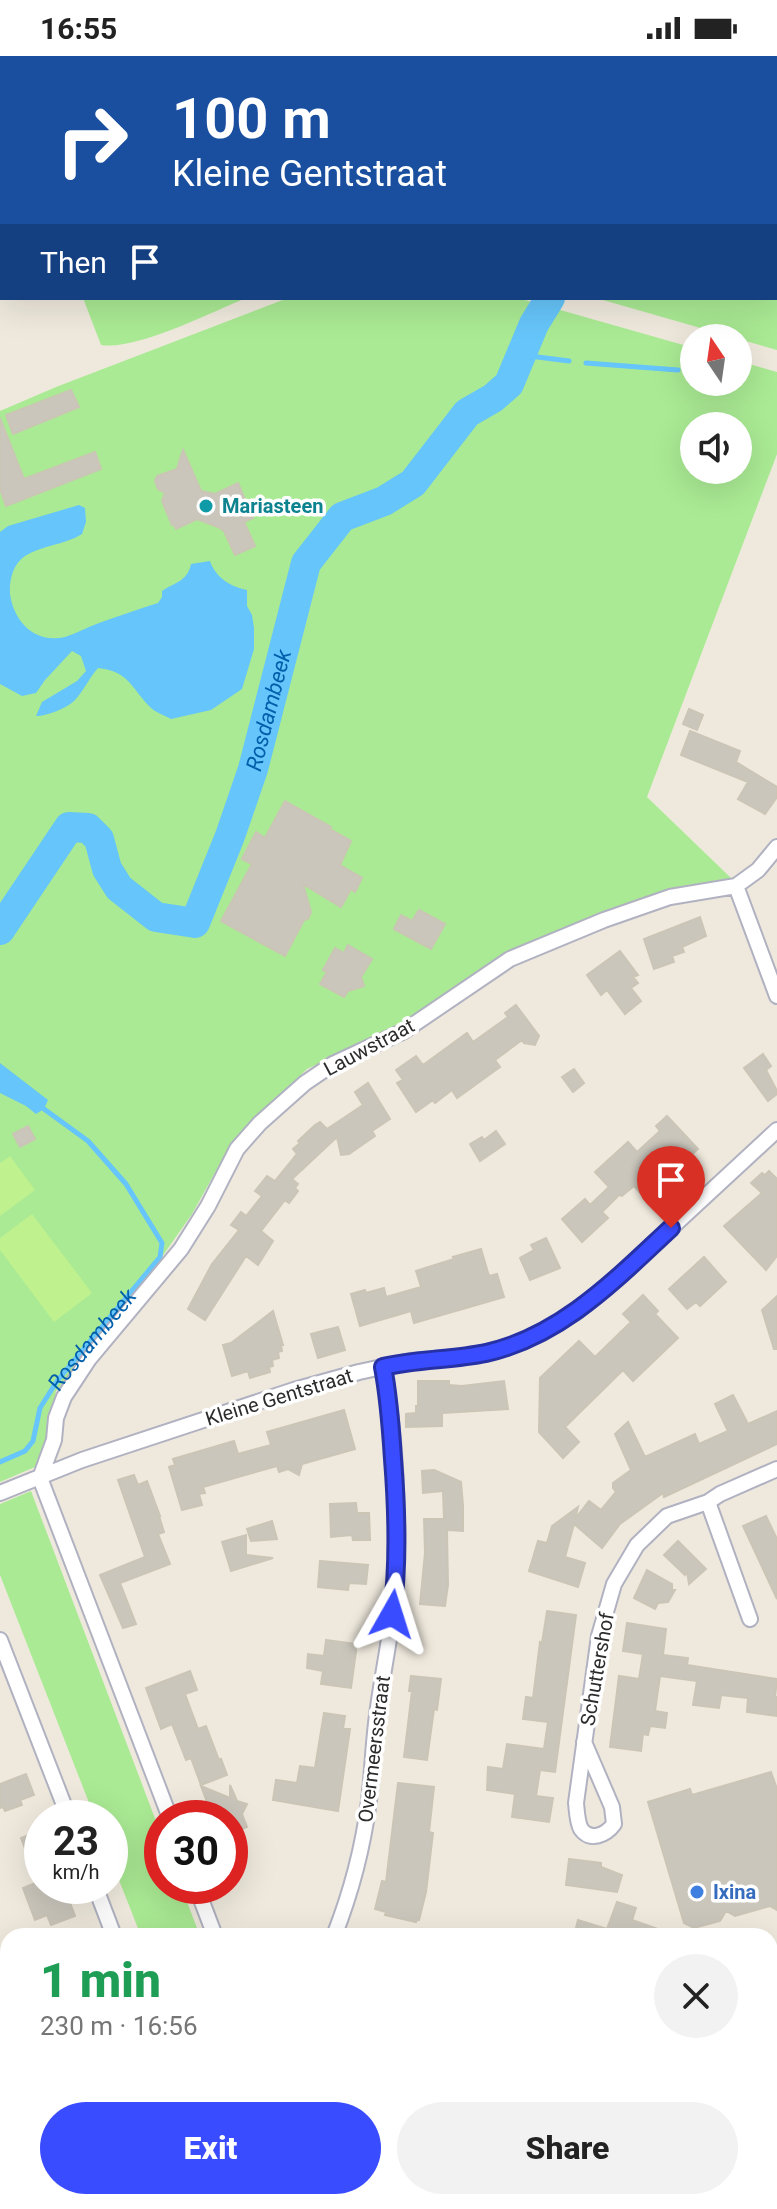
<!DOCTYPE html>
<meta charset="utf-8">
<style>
:root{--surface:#fff;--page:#f2f2f2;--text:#222;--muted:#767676;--accent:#3a4cff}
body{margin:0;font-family:Roboto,sans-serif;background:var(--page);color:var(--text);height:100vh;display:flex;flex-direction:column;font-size:30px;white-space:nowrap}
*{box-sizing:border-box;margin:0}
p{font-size:26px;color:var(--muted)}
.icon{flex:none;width:44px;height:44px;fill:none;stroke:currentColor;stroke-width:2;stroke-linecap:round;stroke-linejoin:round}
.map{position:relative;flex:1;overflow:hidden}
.details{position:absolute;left:0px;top:1872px;width:778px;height:282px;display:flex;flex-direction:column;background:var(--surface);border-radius:24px 24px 0 0;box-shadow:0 8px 32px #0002}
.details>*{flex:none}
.hud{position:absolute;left:0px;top:0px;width:778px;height:244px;box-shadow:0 8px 32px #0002;background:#1a4fa0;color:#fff;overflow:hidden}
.needle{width:52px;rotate:347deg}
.controls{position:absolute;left:680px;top:268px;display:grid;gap:16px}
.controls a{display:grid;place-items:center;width:72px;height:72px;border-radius:50%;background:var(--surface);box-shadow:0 8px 32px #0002;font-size:40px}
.speed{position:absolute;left:24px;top:1744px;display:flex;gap:16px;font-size:40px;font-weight:700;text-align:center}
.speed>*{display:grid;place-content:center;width:104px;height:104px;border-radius:50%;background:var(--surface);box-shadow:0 8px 32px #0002;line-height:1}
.speed small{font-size:20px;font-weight:400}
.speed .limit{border:12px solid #d22;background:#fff;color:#111}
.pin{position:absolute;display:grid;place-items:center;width:68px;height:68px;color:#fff;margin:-82px -34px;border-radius:50% 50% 50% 0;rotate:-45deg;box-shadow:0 0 8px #0007}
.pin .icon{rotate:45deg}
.me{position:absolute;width:88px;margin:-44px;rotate:6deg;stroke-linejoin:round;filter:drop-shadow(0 0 6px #0008)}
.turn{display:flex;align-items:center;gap:28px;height:168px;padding:0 40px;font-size:36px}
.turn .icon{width:104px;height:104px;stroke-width:2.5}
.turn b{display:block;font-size:56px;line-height:68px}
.then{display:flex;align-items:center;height:76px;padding:0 40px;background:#0003;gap:16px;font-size:30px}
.round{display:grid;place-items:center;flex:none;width:84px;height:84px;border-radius:42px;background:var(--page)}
.overview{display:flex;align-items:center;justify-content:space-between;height:136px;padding:0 40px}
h1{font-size:48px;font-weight:800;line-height:60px;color:#1e9e55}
.action{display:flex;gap:16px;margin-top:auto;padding:16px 40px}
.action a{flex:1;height:92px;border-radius:48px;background:var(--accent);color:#fff;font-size:32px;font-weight:800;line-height:92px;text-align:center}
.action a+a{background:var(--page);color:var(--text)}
.status{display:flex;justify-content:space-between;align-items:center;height:56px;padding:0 40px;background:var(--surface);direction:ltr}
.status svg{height:22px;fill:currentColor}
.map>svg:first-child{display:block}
</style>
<div class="status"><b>16:55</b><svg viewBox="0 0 49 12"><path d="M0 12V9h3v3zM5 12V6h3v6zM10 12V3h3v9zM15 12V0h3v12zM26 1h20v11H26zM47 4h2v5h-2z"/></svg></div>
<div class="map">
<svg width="777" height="2153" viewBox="0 0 777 2153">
<rect width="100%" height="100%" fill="#efe9dd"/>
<path fill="#aaea94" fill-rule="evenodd" d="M0,0h226l-5,2h-219v24l-2,-5z
M321,0h456v294l-181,-52h180v-240h-455z
M83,242h163c-34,14 -111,53 -145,47z
M288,242h230l176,50v34h44v-21l39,11v82l-130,343 84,81 -58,10 -170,70 -102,69 -94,42 -76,75 -39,70 -73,104 -63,73 -14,73 -42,18v-1071l56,-24zM694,370h44v44h-44z
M31,1435l131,346v49h19l19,50h-59l-31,-79v-39h-15l-95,-243v-71z
M770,2130l7,10v13h-204l13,-7h184z
M230,2146h71l2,7h-70z"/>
<path fill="#bff28f" d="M10,1100l25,34 -35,26v-53z
M32,1158l60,79 -38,29 -54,-72v-12z"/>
<path fill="#66c5fa" d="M79,449l6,3 1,14 -4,12c-18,11 -39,11 -57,22 -12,8 -16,24 -15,38 4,28 25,50 55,43 12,-4 23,-10 34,-14 20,-7 39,-14 59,-20l4,-6v-6c13,-9 25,-9 29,-27l19,-3c5,16 21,26 37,29v16l5,9 2,13v21l-12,40 -31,21 -40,9c-7,-4 -17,-7 -22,-13 -18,-19 -21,-35 -51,-38 -9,10 -15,24 -24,33 -9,8 -27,15 -38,15l6,-14 35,-21 9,-10 -5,-15 -9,-5 -27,29 -9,13 -14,3 -22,-12v-152l8,-6z
M0,1007l48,37 -4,9 -8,5 -10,-8 -26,-13z"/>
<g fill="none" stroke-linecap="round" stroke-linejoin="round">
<g stroke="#66c5fa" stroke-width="5">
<path d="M639,0l3,2"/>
<path d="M776,97l1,1"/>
<path d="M522,299l47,6"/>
<path d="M586,307l92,7"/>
<path id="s1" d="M0,1406l25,-11 8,-10 7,-33 17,-27 103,-124 2,-14 -36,-59 -38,-43 -44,-32"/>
</g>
<g stroke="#66c5fa" stroke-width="30">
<path d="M601,0v2"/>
<path id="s2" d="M0,874l69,-103 19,1 11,11 8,30 12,19 37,29 39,6 35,-87 23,-67 53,-206 36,-46 42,-16 29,-18 54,-70 26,-15 16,-14 25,-60 16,-26"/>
</g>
</g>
<path fill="#cac6bc" stroke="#cbc5b6" stroke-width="2" d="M71,334l8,17 -66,27 -7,-19z
M0,362l24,61 71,-27 6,17 -95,37 -6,-17z
M183,394l18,41 14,3 23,-11 15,35 -9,4 11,24 -20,9 -11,-24 -6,-4 -21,-8 -21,10 -2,-4h-2l-10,-24 3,-8 -7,-4 -3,-8 2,-5 20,-7z
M689,653l14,6 -6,15 -14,-6z
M690,675l50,20 -4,11 41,25v10l-12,17 -27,-15 10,-17 -67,-27z
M285,745l46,26 -1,2 21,12 -11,24 22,13 -7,14 -4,-3 -10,18 -38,-23 8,28 -3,7 -4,1 -19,36 -64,-35 31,-57 -10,-5 14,-27 9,6z
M419,854l26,14 -14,25 -37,-20 7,-14 11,6z
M700,861l6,19 -24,11 2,5 -12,4 2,6 -20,7 -10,-30z
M348,889l24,14 -11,18 3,9 -16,5 -4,6 -24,-13 7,-12 -4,-2 12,-22 9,5z
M620,895l18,24 -5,2 5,6 -7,5 10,13 -16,13 -18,-24 -6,5 -14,-20z
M516,949l23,31 -4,9 -11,-2 -2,-3 -27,20 5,7 -43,31 -5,-8 -17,13 -2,-3 -17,12 -19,-29 6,-3 -7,-10 20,-14 7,9 44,-32 6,9 35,-25 -3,-4z
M763,998l8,12 -5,4 11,21v3l-9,7 -24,-33z
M574,1013l10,14 -11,9 -11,-15z
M368,1027l22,36 -18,12 3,5 -26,18 -8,1 -4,-18 -45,42 6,5 -3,4 3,3 -9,12 -4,-3 -24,31 12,10 -15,24 -12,-9 -41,64 -17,-11 24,-45 27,-34 -8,-5 10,-13 5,4 16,-20 -7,-5 12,-15 8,5 22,-27 -4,-5 7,-6 -2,-2 17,-16 5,-3 7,7 36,-24 -8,-13z
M667,1060l31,33 -16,14 -11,-12 -26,22 11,13 -12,11 -10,-11 -12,10 -3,-1 -17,17 6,6 -26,24 -20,-23 23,-20 5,6 19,-18 -14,-15 33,-30 9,10 23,-21 -4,-5z
M28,1070l7,13 -15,8 -7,-13z
M496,1075l9,13 -25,17 -10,-17 12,-7 2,3z
M769,1115l8,8v77l-11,14 -42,-44 38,-33 -11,-10 11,-10 3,2z
M546,1182l14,30 -30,12 -10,-22 14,-8 -3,-5z
M481,1193l8,27 8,-2 7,23 -90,26 -3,-12 -51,15 -9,-32 14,-4 1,3 18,-5 2,9 35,-10 -5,-16 38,-12 -1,-2z
M704,1201l22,25 -26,24 -4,-4 -9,7 -18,-20z
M643,1239l15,16 -3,3 23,24 -45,43 -10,-11 -58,57 14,15 -16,16 -24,-26 1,-54 39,-37 16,16 36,-35 -8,-8z
M777,1240v53h-3l-12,-39z
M273,1255l10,34h-2l1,6 -4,1 1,6 -7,2 1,6 -4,1 1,5 -20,6 -2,-7 -16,5 -9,-31 8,-2z
M338,1271l7,23 -27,8 -7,-24z
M418,1325h31v4l13,1 42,-5 4,28 -66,4v13l-36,1v-13l10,-1v-7h2z
M733,1339l15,29 29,-13v33l-113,53 -1,-4 -43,31 -18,24 -28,-24 -9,33 20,6 -7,24 -49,-16 9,-30 9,2 5,-17 26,-19 -3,12 14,-18 12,9 15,-18 -3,-4v-5l18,-13 -16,-36 13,-12 17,35 50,-23 4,10 29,-13 -13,-27z
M344,1354l11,39 -53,15 -3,11 -11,-6 -9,3 -2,-6 -74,21 2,6 -6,1 3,11 -20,5 -13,-43 6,-2 -2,-6 61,-18 4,13 33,-9 -4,-13z
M434,1414l27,12 2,24v25l-16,-1 1,55 -3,21 -25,-2 5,-51 -1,-34h20l-1,-28 -20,2 -1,-22z
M134,1419l4,10 9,-4 13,35h-1l5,16 -6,2 12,30 -50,19 16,41 -13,4 -23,-53 45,-18 -27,-77z
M356,1447l1,10h12l1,27h-17l-1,-5 -21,2 -1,-33z
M766,1460l11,23v60l-34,-73z
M272,1465l5,18 -26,2 -4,-12z
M246,1479v20l27,3 -42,13 -9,-29z
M678,1485l28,28 -17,15 -2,-13 -2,4 -21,-20z
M320,1505l48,4 -2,19 -17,-1 -1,7 -30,-3z
M647,1514l25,14v6h3l-7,12 -10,1 -3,6 -21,-11z
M547,1555l29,4 -21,157 -15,-2 -4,26 17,2 -4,24 -37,-5 3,-23 -28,-4 1,-23 15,2 4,-25 37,5 4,-27 -25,-3 3,-22 7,1 7,-56 2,1z
M627,1567l39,6 -3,26 25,3 -1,7 90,14 -2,18h2v19l-30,-4 1,-14 -27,-3 -2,13 -26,-3 4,-24 -37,-5 -5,35 12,2 -2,15 -15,-2 -2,9 -5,-1 -2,17 -31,-4 9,-71 20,3 4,-25 -20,-3z
M326,1584l31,4 -6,44 -30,-4 2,-13 -16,-3 1,-14 16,2z
M190,1615l7,19 -12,4 13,35 8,-3 13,34 2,-1 6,16 -26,10 -10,-27 -5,2 -14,-36 -11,5 -15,-41z
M411,1620l30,3 -4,31 -3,-1 -7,51 -23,-3 8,-66h-3z
M324,1657l21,3 -2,13h7l-12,82 -65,-11 3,-20 21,3 3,-17 15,2z
M771,1716l6,17v121l-7,-4 -35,10 -9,-5 -6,10 -26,7 -10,-5 -36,-121 42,-13 2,6z
M26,1718l8,21 -14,5 2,5 -17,6 -2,-4 -3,1v-24z
M398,1727l36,4 -5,45 4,1 -7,59 -7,28h-2l-1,2 -31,-7 1,-3 -11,-3 7,-28 4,1z
M230,1729l7,16 10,3 -5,10 5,13 -17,7v-16h-47l26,-11 -8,-21 29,12z
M42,1774v56h26l5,13 -4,1 6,16 -24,9 -4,-10 -12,5 -12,-32 15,-6 -17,-44z
M569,1803l32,4v4l21,8 -5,17 -51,-7z
M617,1846l19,6 -4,12 40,14v2h-98l4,-16 29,9z"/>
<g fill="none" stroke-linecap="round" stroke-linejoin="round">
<defs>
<path id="street" d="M736,830l41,110
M40,1422l14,-38 2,-22 8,-21 25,-38 92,-110 27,-43 29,-57 23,-26 45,-40 28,-19 71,-33 106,-72 94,-39 66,-23 66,-11 22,-16 19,-23
M40,1422l130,340
M0,1437l82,-33 212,-70 65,-18 51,-11 49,-4 28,-5 29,-8 24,-10 35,-21 42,-35 160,-148
M708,1446l42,117
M0,1584l69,178
M584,1686l28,65 2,17c-8,11 -24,18 -33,5 -4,-7 -4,-18 -5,-26l23,-167 15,-52 23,-39 30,-29 41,-14 12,-8 57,-25
M95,1830l19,50
M196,1830l19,50
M334,1880c17,-43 29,-89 35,-135 3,-26 4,-52 7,-78 5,-46 17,-92 19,-138 4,-72 1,-148 -12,-218
M770,1938h7
M0,2108l8,-1"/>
<path id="primary" d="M770,1998l7,-3
M770,2026l7,-4
M478,2153l13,-7
M523,2153l13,-7"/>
</defs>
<use href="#street" stroke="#b1b2c1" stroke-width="18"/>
<use href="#primary" stroke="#ccc" stroke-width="26"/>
<use href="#street" stroke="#fff" stroke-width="14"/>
<use href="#primary" stroke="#fee653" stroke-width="22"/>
</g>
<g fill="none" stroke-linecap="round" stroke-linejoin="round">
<defs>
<path id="route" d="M392,1558c7,-51 5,-104 1,-155 -2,-31 -4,-61 -10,-92 34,-8 69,-7 103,-14 76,-17 131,-75 185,-125"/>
</defs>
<use href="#route" stroke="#2631a6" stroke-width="20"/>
<use href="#route" stroke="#3a4cff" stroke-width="14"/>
</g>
<circle fill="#0f9aa8" stroke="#fff" stroke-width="3" cx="206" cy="450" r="8"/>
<circle fill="#3f7fe0" stroke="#fff" stroke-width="3" cx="697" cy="1836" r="8"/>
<g text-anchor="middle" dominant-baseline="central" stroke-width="7" stroke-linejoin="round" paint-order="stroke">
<g font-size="20" font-weight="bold" fill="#0d838f" stroke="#fff" text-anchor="start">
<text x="222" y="450">Mariasteen</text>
</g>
<g font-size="20" fill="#2c2c2c" stroke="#fff">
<text transform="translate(369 991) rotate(-28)">Lauwstraat</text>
<text transform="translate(279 1341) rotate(-17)">Kleine Gentstraat</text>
<text transform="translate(597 1613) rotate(-80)">Schuttershof</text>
<text transform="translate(374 1693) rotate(-83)">Overmeersstraat</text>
</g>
<g font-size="20" font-weight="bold" fill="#366cbe" stroke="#fff" text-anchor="start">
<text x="713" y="1836">Ixina</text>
</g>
<g font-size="22" font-style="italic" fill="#0060ab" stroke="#fff">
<text stroke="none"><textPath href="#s2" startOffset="524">Rosdambeek</textPath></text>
<text stroke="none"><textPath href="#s1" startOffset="160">Rosdambeek</textPath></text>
</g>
</g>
</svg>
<div class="controls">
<a><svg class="needle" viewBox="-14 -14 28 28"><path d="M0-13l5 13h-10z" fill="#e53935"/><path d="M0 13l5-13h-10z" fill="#767676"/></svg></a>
<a><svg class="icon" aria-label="sound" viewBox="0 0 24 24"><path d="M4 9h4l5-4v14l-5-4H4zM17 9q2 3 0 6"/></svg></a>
</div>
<div class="speed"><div>23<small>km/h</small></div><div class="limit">30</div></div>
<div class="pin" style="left:671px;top:1172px;background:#d93025"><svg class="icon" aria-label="arrive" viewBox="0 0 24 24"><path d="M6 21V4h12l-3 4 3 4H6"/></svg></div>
<svg class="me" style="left:392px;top:1558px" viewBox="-20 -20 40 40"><path d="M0-17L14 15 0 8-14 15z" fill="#3a4cff" stroke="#fff" stroke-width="4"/></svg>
<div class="hud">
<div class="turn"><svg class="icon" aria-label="right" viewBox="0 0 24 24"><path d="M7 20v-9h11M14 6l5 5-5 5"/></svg><div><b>100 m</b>Kleine Gentstraat</div></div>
<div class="then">Then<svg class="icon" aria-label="arrive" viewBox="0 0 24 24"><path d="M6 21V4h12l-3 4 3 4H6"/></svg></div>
</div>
<section class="details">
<div class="overview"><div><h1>1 min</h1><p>230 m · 16:56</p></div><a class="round"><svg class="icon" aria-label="close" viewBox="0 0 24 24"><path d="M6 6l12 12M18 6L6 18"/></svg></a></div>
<div class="action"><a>Exit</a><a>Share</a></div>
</section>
</div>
